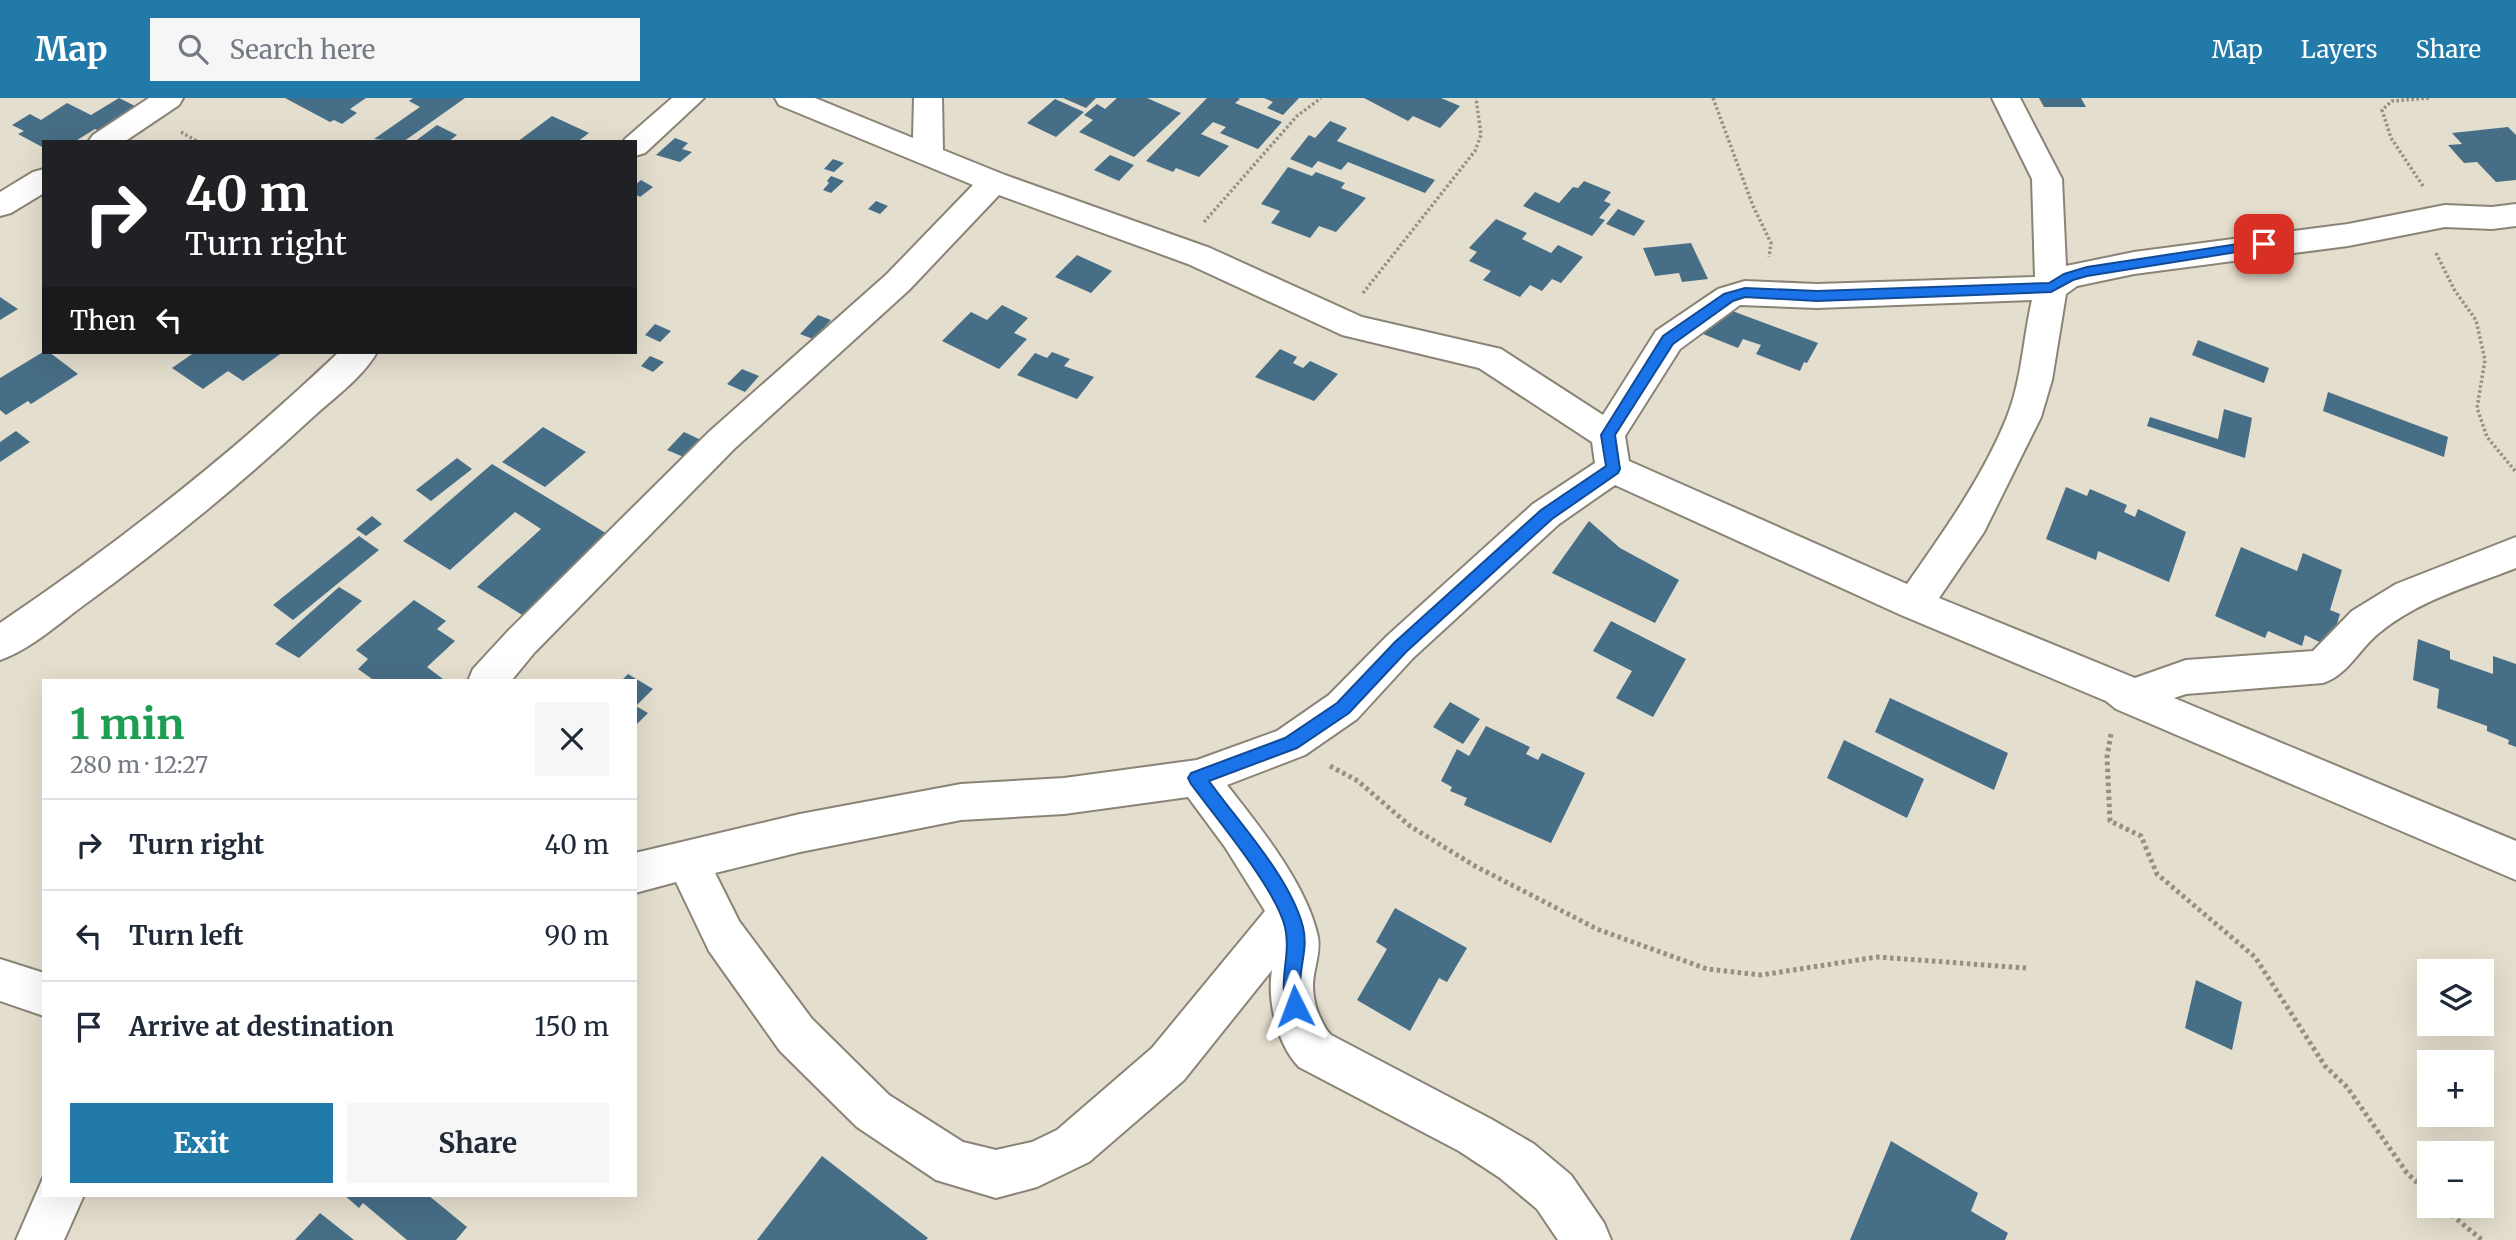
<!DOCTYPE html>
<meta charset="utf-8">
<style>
:root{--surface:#fff;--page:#f6f6f7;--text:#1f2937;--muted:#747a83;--line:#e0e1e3;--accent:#227aa9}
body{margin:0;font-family:Merriweather,serif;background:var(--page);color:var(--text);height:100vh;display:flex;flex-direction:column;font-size:26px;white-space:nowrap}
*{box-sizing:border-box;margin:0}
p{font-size:23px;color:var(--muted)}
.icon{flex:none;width:38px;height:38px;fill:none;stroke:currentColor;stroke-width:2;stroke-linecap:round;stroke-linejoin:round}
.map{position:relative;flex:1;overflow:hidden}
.panel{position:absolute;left:42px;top:581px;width:595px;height:518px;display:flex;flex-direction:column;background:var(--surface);border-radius:0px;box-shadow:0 7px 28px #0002}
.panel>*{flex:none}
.guide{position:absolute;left:42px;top:42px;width:595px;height:214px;border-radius:0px;box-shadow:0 7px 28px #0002;background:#202124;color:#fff;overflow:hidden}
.fabs{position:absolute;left:2417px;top:861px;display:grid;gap:14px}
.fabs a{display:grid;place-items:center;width:77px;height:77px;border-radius:0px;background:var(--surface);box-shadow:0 7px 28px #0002;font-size:35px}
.pin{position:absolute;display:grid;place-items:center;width:60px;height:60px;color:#fff;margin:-30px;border-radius:14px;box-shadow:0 4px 10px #0006}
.me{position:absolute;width:77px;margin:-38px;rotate:357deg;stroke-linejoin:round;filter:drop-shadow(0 0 5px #0008)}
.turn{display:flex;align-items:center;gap:24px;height:147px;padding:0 28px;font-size:32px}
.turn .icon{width:91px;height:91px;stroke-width:2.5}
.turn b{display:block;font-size:49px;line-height:60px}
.then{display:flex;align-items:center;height:66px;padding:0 28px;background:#0003;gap:14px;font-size:26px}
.round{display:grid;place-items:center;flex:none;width:74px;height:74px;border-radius:0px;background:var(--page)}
.summary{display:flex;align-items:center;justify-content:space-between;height:119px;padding:0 28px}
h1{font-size:42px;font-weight:700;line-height:52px;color:#1e9e55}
.cta{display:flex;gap:14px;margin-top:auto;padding:14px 28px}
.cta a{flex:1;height:80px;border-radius:0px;background:var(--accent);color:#fff;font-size:28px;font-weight:700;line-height:80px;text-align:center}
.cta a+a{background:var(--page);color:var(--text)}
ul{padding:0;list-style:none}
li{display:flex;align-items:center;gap:21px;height:91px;padding:0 28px;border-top:2px solid var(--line)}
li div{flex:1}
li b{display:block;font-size:26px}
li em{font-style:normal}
header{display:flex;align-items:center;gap:42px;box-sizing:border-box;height:98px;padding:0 35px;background:var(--accent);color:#fff}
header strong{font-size:33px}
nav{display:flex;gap:38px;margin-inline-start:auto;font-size:24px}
.search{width:490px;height:63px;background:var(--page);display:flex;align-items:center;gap:18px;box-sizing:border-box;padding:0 24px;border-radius:0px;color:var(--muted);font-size:26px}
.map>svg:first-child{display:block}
</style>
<header>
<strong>Map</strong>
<div class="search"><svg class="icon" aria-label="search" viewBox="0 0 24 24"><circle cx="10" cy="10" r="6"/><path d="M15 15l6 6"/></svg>Search here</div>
<nav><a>Map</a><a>Layers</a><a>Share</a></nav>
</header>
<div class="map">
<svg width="2516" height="1142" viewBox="0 0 2516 1142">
<rect width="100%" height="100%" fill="#e4dece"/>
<path fill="#476e87" d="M119,0l18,9 -37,24 -5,-2 -21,13h-30v6l-26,-14 6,-3 -12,-6 18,-11 11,6 26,-17 24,12z
M285,0h81l-16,11 7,4 -15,11 -8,-4 -4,2z
M413,0h52l-62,44 -29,-3 46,-32 -11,-6z
M1063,0h33l-10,10z
M1117,0h30l34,15 -47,44 -55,-25 14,-12 -9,-5 13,-11 8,5z
M1207,0h31l2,1 -5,4 47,19 -24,27 -38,-16 6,-6 -13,-5 -12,12 28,12 -30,31 -23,-9 -3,4 -27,-11z
M1264,0h35l-16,17 -16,-7 6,-6z
M1364,0h77l19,8 -20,22 -27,-12 -5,5z
M2039,0h42l5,9h-42z
M1055,1l29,13 -28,25 -29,-14z
M552,18l37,17 -12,9h-60z
M1330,23l17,7 -10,13 98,39 -10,13 -77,-31 -7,8 -23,-9 -6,7 -22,-9 19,-24 6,3z
M437,27l20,10 -9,7h-34z
M2508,29l8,8v45l-20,2 -19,-20 -13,1 -16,-18 14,-1 -10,-11z
M675,40l13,5 -6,6 10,3 -12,10 -24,-7z
M1110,57l24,10 -15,16 -25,-11z
M833,61l11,4 -10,9 -10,-3z
M1288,69l24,9 4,-4 29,11 -4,5 25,10 -30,34 -17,-6 -9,12 -39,-15 9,-12 -19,-7z
M831,78l13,5 -13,12 -8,-3 6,-7 -2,-2z
M641,82l12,7 -13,10 -5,-3v-9z
M1584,83l27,11 -7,9 7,3 -12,14 6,2 -13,16 -69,-30 12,-14 24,11 14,-16 5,1z
M876,103l12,5 -8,8 -12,-5z
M1618,111l27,12 -11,15 -28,-12z
M1496,121l31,14 -5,6 29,14 7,-8 25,12 -22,26 -9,-4 -10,12 -12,-6 -10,12 -37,-17 8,-9 -22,-10 8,-9 -8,-4z
M1691,145l17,36 -26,3 -3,-9 -24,3 -12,-28z
M1077,157l35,16 -21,22 -36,-16z
M0,199l18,12 -18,11z
M1002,207l26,13 -14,15 13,6 -28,30 -57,-28 29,-29 16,8z
M1719,208l99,37 -11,20 -3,-1 -4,9 -44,-17 5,-9 -18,-6 -5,9 -35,-14z
M818,217l13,5 -18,19 -13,-5z
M655,226l16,7 -11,11 -15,-7z
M2198,242l71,28 -5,15 -72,-28z
M1280,251l17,8 -4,6 10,5 7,-7 28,13 -24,27 -59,-24z
M43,254h6l29,22 -47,30 -3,-3 -22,14 -6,-5v-32z
M195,254h88l-40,29 -15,-10 -25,18 -31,-21z
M1052,254l18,7 -6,7 30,11 -17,22 -60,-24 18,-22 12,5z
M650,258l14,6 -11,10 -12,-6z
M742,271l17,7 -14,16 -18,-8z
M2328,294l120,45 -4,20 -121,-46z
M2224,311l28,9 -7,40 -98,-32 3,-9 68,22z
M543,329l43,25 -41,35 -43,-25z
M16,333l14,11 -30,20v-20z
M684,334l30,14 -16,17 -31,-13z
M457,360l15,11 -41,32 -15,-11z
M492,366l117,71 -85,81 -47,-29 64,-58 -26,-17 -65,58 -47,-29z
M2066,389l21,9 3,-7 37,16 -3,7 11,5 3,-8 48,23 -17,50 -71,-31 -2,9 -50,-21z
M372,418l10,8 -16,12 -10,-7z
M1589,423l31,27 59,32 -24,43 -103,-50z
M359,438l20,14 -86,70 -20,-15z
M2241,449l56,24 6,-18 39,17 -12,40 10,4 -10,33 -25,-12 -3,11 -34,-15 -3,7 -50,-22z
M339,489l23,14 -63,57 -24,-14z
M414,502l32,21 -9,8 18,12 -28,26 16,12 -68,2 -17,-12 10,-10 -12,-9z
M1611,523l75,38 -33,58 -37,-19 16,-27 -39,-20z
M2418,541l32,12v8l43,15v-18l23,8v83l-8,-3 1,-4 -22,-9v-5l-50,-18 2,-19 -26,-9z
M628,576l25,15 -17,17 12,7 -13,13v-45h-14z
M1890,600l118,55 -14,37 -119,-58z
M1450,604l30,17 -17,25 -30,-17z
M1486,628l44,21 -4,7 12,6 4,-7 43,20 -34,70 -87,-38 3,-7 -17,-7 2,-4 -11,-6 16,-32 12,7z
M1844,642l80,39 -17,39 -80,-40z
M1395,810l72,40 -20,34 -8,-4 -29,53 -53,-31 30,-51 -11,-7z
M2196,882l46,22 -10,48 -47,-22z
M1891,1043l87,52 -7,18 37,22 -3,7h-155z
M822,1058l106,82 -2,2h-169z
M344,1097h84l39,32 -11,13h-49l-44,-37 -4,5z
M320,1115l34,27h-59z"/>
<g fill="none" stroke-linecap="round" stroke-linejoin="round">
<defs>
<path id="minor" d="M149,0h34l-4,7 -55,37h-36l5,-7z
M672,0h32l-59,55 -10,3v-14h-12l2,-3z
M775,0h40l98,40 1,-40h28l1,52 62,25 205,73 152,69 139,32 102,66 53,-84 62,-42 27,-8 72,3 218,-7 -3,-98 -40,-81h28l42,81 4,87 68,-14 214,-28 97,-19 47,2 24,-3v22l-24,3 -47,-2 -97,19 -214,28 -57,12 -11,8 -14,86 -11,37 -57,115 -45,66 196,80 51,-18 127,-9 39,-40 44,-27 120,-47v31c-46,18 -99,33 -137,65 -20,16 -31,42 -56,50l-137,11 -12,4 342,143v39l-400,-171 -10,-8 -205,-86 -286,-130 -56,39 -146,134 -56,61 -52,36 -78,30c33,42 80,100 91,152 3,17 -5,32 -5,49 0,16 7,38 18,49l160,84 43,25 37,31 33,48 7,17h-53l-21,-31 -37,-31 -41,-27 -160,-84c-22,-23 -32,-66 -27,-97l-88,110 -95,82 -52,25 -41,11 -60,-18 -79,-53 -77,-76 -71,-100 -33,-69 -41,11v-40l165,-39 161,-30 103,-6 133,-18 80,-29 52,-36 58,-59 146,-132 62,-41 -3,-21 -113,-74 -137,-33 -154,-71 -189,-69 -90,95 -175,159 -200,204 -23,28h-43l5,-12 35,-38 202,-200 177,-157 86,-89 -194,-80zM2032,202c-9,39 -10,79 -25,117 -24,60 -63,114 -100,167l-278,-123 -4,-25 55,-87 60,-44 77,3zM1188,699l37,50 40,64 -113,137 -95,82 -25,12 -36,8 -33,-8 -74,-47 -77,-76 -73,-98 -24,-48 85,-21 161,-32 103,-6z
M44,71v24l-33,20 -11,3v-24l33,-20z
M339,254h38c-14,25 -42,45 -63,64 -73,68 -150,131 -230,189 -26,19 -53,44 -84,55v-37c120,-81 234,-171 339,-271z
M0,861l44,14v43l-44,-15z
M43,1080l1,17h40l-20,45h-48z"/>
</defs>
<use href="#minor" stroke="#8a8476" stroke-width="4"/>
<path stroke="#949084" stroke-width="3.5" stroke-dasharray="2.5 2.5" stroke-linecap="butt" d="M1713,0l40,108 18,37 -2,14
M181,34l17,10
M2423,88l-32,-48 -9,-28 10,-9 37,-3
M1204,124l93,-106 24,-18
M2436,155l19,38 21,29 9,40 -8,48 10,29 29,35
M1363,195l112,-142 6,-16 -5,-37"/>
<path stroke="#949084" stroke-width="5" stroke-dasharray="3.5 3.5" stroke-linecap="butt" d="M2111,636l-4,23 3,64 31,15 16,38 98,83 70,109 22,21 60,86 22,21
M1330,668l28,15 52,45 65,40 122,63 110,40 54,6 116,-18 149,11
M2441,1108l41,34"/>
<use href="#minor" fill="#fff" fill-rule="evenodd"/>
</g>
<path fill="#1a73e8" stroke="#114b97" stroke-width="2" d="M2264,142l4,1v6l-181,29 -14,4 -22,12 -234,9 -72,-4 -12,4 -60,43 -58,91 5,34 -2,4 -66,46 -146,133 -57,61 -52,35 -88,33c30,42 81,96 94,146 5,21 -3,38 -3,59 0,10 6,16 1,26l-6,3 -6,-3c-13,-29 3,-55 -4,-85 -9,-38 -69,-109 -94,-143l-3,-6 3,-5 94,-35 52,-35 58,-61 146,-132 65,-44 -5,-31 62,-99 61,-42 21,-6 72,3 232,-8 15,-9 23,-7z"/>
</svg>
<div class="fabs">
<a><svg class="icon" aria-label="layers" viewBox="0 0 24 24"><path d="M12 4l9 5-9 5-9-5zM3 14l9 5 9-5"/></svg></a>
<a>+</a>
<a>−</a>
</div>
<div class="pin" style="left:2264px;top:146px;background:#d93025"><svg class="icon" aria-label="arrive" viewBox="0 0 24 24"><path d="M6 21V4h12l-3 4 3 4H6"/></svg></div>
<svg class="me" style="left:1295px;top:908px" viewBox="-20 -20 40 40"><path d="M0-17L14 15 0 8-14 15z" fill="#1a73e8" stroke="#fff" stroke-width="4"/></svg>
<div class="guide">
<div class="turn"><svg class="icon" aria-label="right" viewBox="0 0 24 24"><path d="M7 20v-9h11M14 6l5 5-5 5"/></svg><div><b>40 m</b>Turn right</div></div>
<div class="then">Then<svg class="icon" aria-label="left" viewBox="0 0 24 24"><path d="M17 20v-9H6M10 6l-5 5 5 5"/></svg></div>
</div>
<section class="panel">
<div class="summary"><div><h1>1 min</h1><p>280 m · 12:27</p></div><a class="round"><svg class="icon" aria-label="close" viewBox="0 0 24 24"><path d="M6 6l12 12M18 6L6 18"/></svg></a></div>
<ul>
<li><svg class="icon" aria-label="right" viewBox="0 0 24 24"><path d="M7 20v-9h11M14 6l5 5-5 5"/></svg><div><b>Turn right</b></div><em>40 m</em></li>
<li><svg class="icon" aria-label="left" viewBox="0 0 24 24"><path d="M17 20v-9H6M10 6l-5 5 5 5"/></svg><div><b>Turn left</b></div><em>90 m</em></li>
<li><svg class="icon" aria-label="arrive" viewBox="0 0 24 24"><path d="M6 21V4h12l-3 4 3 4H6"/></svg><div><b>Arrive at destination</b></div><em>150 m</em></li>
</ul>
<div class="cta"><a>Exit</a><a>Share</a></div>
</section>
</div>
